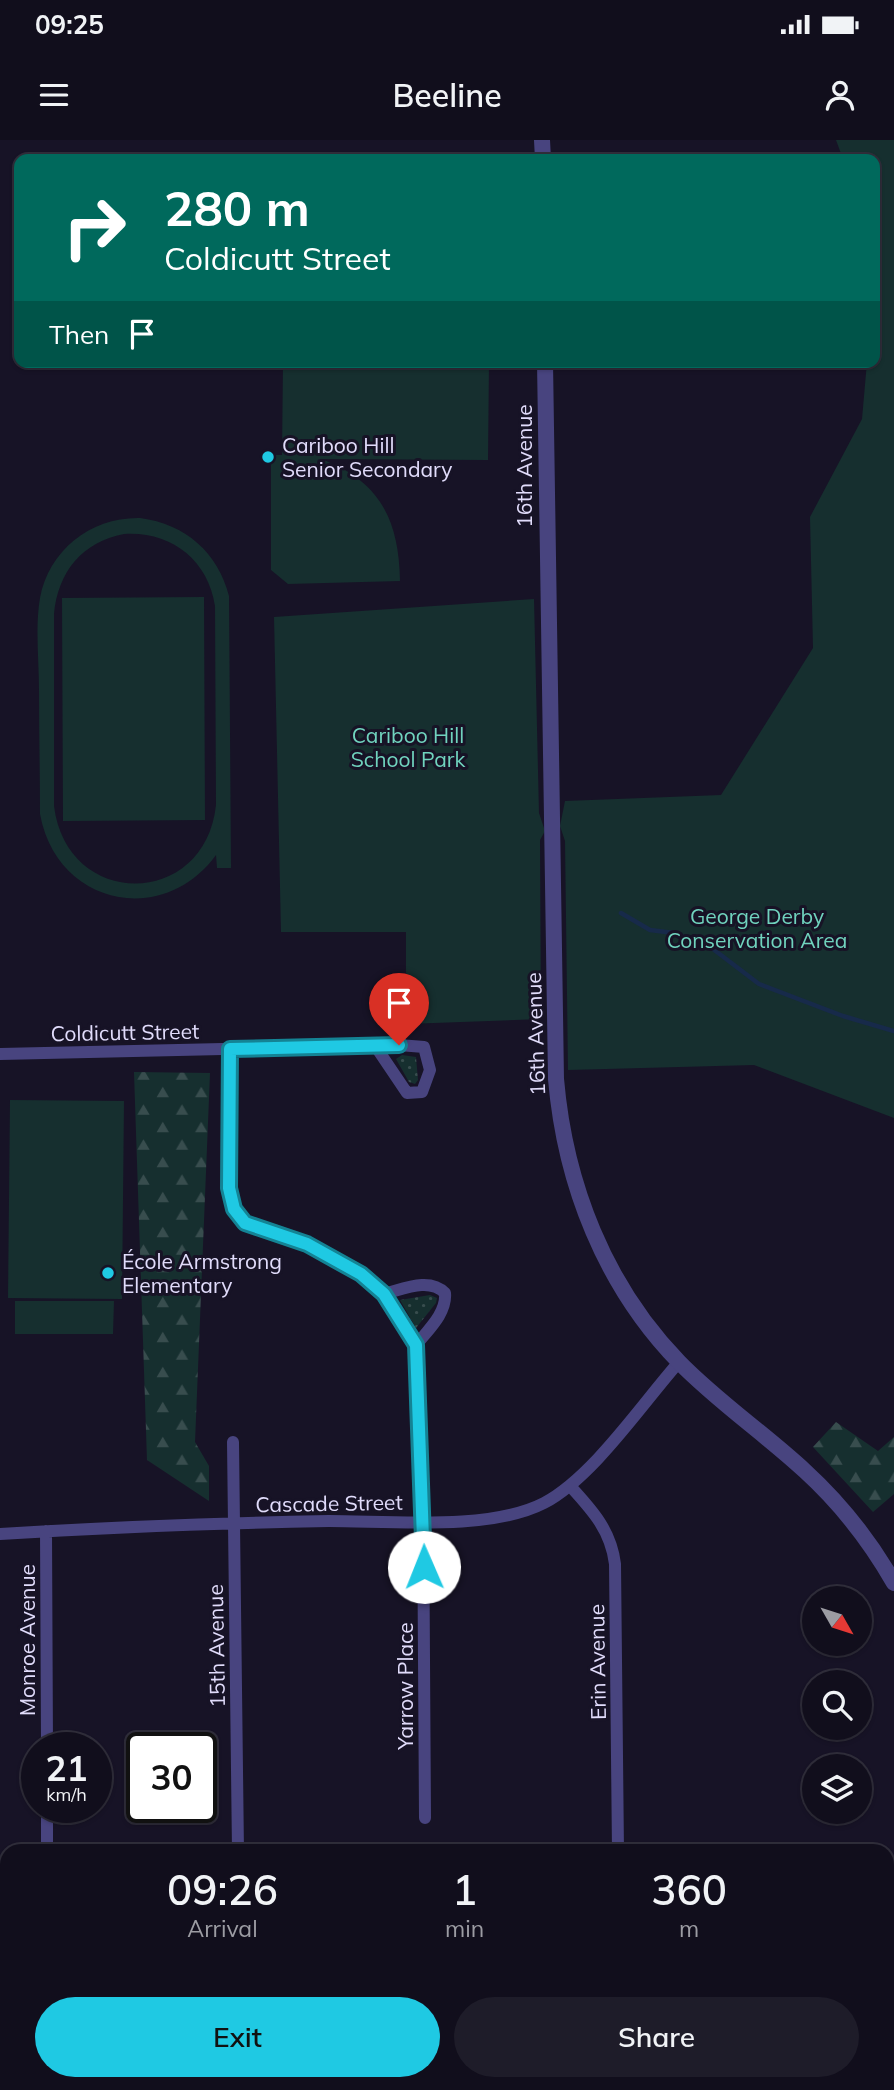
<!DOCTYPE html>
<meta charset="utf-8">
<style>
:root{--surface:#110e1c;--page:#1e1c29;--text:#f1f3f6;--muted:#9c9ca3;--line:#302e3b;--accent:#1fc9e3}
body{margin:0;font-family:Mulish,sans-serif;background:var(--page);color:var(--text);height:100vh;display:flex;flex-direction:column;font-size:26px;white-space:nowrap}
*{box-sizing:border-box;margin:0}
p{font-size:23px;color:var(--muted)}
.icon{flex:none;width:38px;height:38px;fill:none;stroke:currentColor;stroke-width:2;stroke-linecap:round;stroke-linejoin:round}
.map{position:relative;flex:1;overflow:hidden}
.details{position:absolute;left:0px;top:1704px;width:894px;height:247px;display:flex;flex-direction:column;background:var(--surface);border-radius:21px 21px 0 0;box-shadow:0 2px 5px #0004,0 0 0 2px var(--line)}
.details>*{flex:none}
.top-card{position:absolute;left:14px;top:14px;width:866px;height:214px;border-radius:14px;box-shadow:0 2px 5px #0004,0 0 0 2px var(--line);background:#00695c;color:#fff;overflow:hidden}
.needle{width:46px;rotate:129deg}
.controls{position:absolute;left:802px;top:1446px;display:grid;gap:14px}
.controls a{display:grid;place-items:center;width:70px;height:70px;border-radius:50%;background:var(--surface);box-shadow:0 2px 5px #0004,0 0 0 2px var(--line);font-size:35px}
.speed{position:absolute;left:21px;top:1592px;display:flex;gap:14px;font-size:35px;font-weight:700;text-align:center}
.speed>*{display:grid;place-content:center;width:91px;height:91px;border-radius:50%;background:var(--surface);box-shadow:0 2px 5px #0004,0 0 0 2px var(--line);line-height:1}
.speed small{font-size:18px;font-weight:400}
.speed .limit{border:4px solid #111;border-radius:10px;background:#fff;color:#111}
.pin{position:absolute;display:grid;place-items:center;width:60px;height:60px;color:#fff;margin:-72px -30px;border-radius:50% 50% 50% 0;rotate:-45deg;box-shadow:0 0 7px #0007}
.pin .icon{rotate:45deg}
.me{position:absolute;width:77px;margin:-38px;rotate:359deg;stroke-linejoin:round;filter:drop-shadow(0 0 5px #0008)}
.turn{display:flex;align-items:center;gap:24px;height:147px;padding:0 35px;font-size:32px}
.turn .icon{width:91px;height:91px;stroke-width:2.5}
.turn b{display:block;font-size:49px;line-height:60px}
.then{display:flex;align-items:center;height:66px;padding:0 35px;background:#0003;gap:14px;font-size:26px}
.eta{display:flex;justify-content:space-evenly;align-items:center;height:119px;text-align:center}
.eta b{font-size:42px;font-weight:600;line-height:49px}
.primary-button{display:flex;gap:14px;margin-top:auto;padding:14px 35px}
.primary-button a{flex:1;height:80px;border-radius:42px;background:var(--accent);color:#111;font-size:28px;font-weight:600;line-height:80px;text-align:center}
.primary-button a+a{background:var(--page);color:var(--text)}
.status{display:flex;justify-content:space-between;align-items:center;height:49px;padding:0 35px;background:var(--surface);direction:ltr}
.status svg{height:19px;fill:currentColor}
header{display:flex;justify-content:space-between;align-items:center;height:91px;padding:0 35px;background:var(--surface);font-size:32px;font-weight:600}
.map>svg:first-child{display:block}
</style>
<div class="status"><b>09:25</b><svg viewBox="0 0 49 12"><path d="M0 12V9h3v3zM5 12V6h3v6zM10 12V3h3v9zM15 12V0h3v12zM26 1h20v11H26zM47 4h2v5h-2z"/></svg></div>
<header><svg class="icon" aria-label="menu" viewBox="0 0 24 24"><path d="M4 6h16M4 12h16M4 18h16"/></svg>Beeline<svg class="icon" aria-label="person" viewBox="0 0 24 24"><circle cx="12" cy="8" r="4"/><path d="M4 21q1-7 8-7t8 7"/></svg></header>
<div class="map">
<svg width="894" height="1950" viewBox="0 0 894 1950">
<defs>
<pattern id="grass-dots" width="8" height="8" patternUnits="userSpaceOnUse" patternTransform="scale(1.75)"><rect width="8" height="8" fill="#162f2f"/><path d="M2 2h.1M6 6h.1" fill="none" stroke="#384d4e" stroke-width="1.8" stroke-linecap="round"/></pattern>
<pattern id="forest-firs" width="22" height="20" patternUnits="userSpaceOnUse" patternTransform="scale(1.75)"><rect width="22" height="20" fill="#162f2f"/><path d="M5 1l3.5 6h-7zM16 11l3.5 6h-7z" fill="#384d4e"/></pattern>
</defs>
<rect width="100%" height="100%" fill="#171326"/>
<path fill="url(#grass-dots)" d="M402,915l14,2 2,23 -3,4 -6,-2 -13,-23z
M430,1155l7,3 -1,5 -20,25 -16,-28z"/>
<path fill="url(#forest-firs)" d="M134,932l76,1 -15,369 14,24v35l-62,-41z
M836,1282l42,29 16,-14v57l-21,18 -60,-65z
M627,1944h84v6h-81z"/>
<path fill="#162f2f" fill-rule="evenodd" d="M836,0h58v978l-140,-53 -186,5 -3,-229 -5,-15 5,-25 156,-6 92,-147 -3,-131 52,-98 5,-57h8v-203h-32z
M283,222h206l-1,98 -167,-1c59,22 78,61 79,122l-112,3 -17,-14v-115h11z
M140,378c46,6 78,35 89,78l2,272h-14l-1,-13c-54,74 -160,49 -176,-41 0,-41 -1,-82 -1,-124 0,-29 -4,-63 1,-92 9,-48 51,-81 100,-80zM124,394c46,-3 84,25 91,72l1,199c-11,104 -149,105 -162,1v-192c4,-42 28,-72 70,-80z
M204,457l1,223 -142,1 -1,-223z
M534,459l5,214 6,18 -5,9 1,179 -135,5v-92h-125l-7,-315z
M10,960l114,1 -2,198 -114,-1z
M15,1161h99l-1,33h-98z"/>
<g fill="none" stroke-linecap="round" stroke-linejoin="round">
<path stroke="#172a4a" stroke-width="4.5" d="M621,773l29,17 24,3 39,16 46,35 84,32 51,15"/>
<path stroke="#48447f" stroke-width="12" d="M230,909l-1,139 8,27 14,11 56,18 54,30 23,20 32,51 7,155 2,318
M0,914l399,-9 25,2 6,23 -8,22 -15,1 -31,-46
M384,1154c20,-5 45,-17 61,-1 2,20 -17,37 -29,52
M233,1302l5,410
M571,1347c22,24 40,44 44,77l3,288
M46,1391l1,217
M0,1394c109,-7 219,-11 329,-13 61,0 161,10 215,-18 49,-26 97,-98 135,-141
M47,1668v44
M58,1950v-6"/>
<path stroke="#48447f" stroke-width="16" d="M542,0l1,19
M545,222l11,717c9,105 49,207 123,283 39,40 85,71 126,109 35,32 65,70 89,112
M0,1925h7
M887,1941l7,-10
M0,1943h7
M511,1944l20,6
M573,1944l13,6"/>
</g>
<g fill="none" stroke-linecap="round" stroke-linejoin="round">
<defs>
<path id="route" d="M399,905l-169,4 -1,139 5,21 11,14 62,21 54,30 23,20 32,51 8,222"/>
</defs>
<use href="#route" stroke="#148394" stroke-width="18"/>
<use href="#route" stroke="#1fc9e3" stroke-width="12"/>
</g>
<g fill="#1fc9e3" stroke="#171326" stroke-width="2.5">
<circle cx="268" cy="317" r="7"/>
<circle cx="108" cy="1133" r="7"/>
</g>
<g text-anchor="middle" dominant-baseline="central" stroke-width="6" stroke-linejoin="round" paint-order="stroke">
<g font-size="21" fill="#e1dcfb" stroke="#171326" text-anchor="start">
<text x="282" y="305">Cariboo Hill<tspan x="282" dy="24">Senior Secondary</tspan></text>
<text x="122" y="1121">École Armstrong<tspan x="122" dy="24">Elementary</tspan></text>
</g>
<g font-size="21" fill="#e1dcfb" stroke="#171326">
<text transform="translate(524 326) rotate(-90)">16th Avenue</text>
<text transform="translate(125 892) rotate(-1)">Coldicutt Street</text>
<text transform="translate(535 894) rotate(-92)">16th Avenue</text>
<text transform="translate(329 1363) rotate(-1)">Cascade Street</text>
<text transform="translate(27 1500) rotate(-90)">Monroe Avenue</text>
<text transform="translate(216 1506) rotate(-91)">15th Avenue</text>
<text transform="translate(597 1522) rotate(-91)">Erin Avenue</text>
<text transform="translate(405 1546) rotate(-90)">Yarrow Place</text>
</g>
<g font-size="21" fill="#70d3be" stroke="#171326">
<text x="408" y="595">Cariboo Hill<tspan x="408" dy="24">School Park</tspan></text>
<text x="757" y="776">George Derby<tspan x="757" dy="24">Conservation Area</tspan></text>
</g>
</g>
</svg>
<div class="controls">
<a><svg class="needle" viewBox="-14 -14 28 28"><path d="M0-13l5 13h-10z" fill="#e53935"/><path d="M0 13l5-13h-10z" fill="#9c9ca3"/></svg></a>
<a><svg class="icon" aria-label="search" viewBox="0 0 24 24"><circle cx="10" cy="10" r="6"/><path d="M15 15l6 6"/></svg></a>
<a><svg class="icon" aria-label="layers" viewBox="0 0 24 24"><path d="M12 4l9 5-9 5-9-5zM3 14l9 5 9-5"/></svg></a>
</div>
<div class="speed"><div>21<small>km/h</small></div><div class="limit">30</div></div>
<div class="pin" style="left:399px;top:905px;background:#d93025"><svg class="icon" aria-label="arrive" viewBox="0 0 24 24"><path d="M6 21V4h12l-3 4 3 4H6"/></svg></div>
<svg class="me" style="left:424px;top:1427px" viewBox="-20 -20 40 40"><circle r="19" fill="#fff"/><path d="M0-13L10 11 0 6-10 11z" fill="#1fc9e3"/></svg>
<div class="top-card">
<div class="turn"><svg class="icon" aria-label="right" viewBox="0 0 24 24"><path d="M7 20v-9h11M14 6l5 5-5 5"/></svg><div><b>280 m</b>Coldicutt Street</div></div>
<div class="then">Then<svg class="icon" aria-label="arrive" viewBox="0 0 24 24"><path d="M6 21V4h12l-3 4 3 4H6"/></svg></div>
</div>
<section class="details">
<div class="eta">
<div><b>09:26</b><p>Arrival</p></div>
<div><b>1</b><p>min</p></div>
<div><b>360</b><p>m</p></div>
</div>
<div class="primary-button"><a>Exit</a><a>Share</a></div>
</section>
</div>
